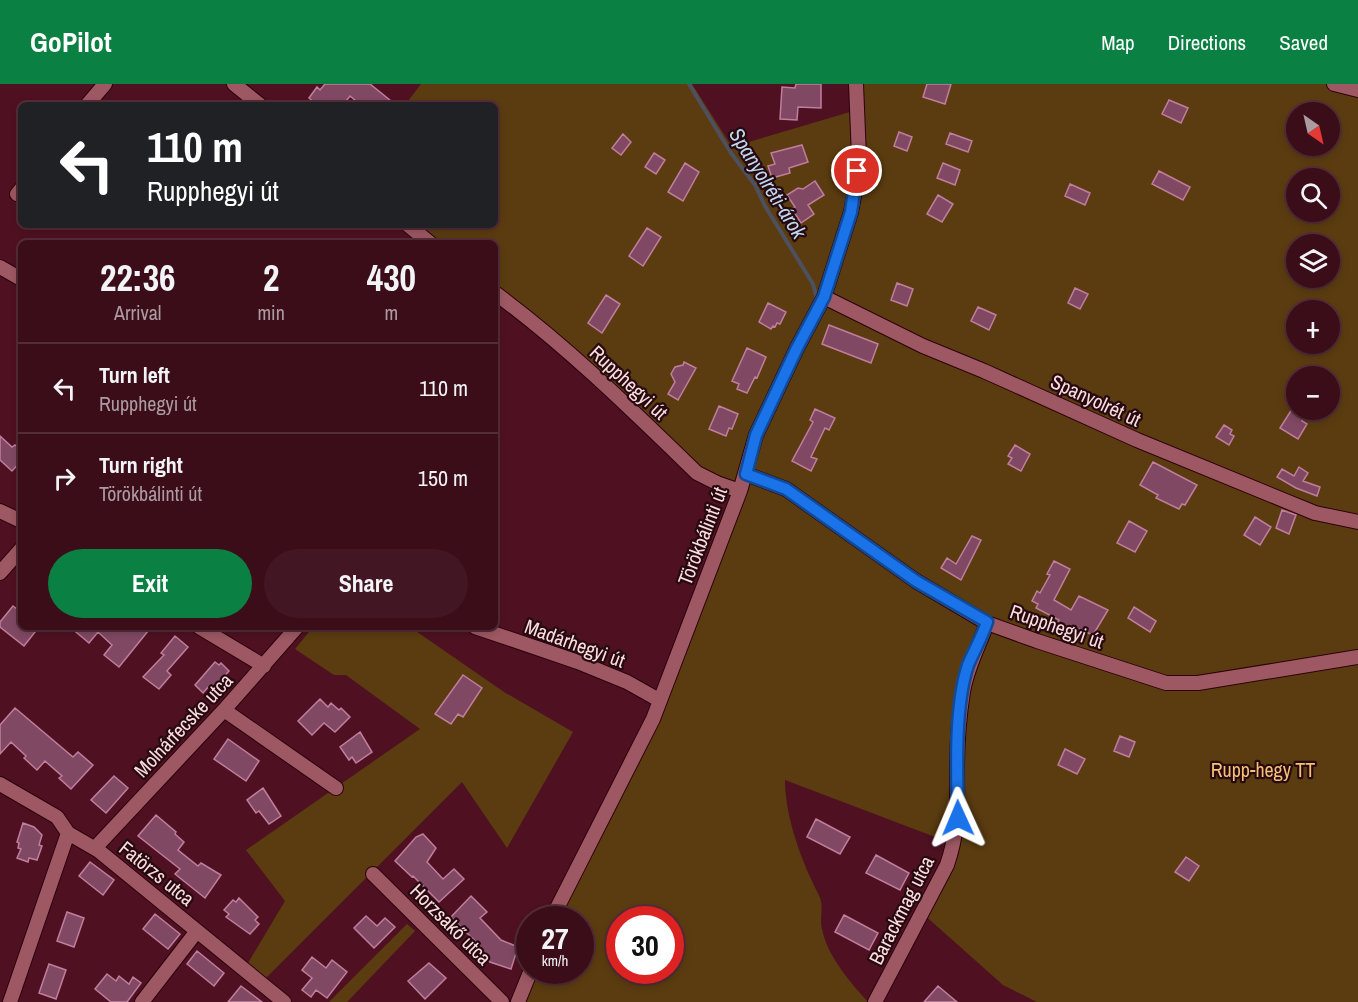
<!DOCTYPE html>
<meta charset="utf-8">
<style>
:root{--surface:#3b0d19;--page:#421622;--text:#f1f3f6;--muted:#ac9ca2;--line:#542d38;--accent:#0b8043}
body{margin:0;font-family:"Archivo Narrow",sans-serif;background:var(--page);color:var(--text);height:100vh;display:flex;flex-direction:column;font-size:22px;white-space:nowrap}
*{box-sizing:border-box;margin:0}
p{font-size:20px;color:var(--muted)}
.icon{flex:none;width:33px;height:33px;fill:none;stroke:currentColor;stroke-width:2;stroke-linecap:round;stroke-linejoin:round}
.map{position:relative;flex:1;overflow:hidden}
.details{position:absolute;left:18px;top:156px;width:480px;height:390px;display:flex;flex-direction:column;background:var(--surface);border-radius:9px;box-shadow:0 3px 9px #0003,0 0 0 2px var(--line)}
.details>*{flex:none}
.guide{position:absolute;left:18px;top:18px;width:480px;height:126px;border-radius:9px;box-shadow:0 3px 9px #0003,0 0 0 2px var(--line);background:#202124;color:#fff;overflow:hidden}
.needle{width:39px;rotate:146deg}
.controls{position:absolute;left:1286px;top:18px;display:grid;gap:12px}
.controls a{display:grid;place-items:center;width:54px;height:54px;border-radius:50%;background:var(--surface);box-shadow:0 3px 9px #0003,0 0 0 2px var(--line);font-size:30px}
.speed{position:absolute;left:516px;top:822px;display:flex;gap:12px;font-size:30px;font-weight:700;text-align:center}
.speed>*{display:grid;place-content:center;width:78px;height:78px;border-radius:50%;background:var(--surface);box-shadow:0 3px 9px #0003,0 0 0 2px var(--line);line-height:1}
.speed small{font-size:15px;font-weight:400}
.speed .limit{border:9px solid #d22;background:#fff;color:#111}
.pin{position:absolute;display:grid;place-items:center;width:51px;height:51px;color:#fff;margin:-26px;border:3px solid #fff;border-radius:50%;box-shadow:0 2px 6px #0007}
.me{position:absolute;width:66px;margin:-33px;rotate:359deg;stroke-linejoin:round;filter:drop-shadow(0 0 4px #0008)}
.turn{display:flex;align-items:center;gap:21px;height:126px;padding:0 30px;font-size:27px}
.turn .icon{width:78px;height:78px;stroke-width:2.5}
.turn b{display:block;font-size:42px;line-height:51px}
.eta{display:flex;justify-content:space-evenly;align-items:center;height:102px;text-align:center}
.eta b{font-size:36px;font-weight:700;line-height:42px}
.button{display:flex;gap:12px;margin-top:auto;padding:12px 30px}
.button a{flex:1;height:69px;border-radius:36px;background:var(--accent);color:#fff;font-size:24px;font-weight:700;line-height:69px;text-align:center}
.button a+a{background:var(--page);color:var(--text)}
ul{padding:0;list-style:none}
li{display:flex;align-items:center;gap:18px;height:90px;padding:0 30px;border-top:2px solid var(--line)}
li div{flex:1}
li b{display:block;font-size:22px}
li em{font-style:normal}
header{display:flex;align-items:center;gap:36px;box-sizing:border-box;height:84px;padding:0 30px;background:var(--accent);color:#fff}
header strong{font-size:28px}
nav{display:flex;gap:33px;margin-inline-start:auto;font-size:21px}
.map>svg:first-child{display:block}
</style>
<header>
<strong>GoPilot</strong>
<nav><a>Map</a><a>Directions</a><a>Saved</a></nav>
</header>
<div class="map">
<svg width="1358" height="918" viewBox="0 0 1358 918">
<rect width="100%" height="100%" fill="#4f1121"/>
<path fill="#5b3c10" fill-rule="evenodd" d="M421,0h271l40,63 118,-35 2,-1v-27h482l24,6v912h-321l-34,-17 -82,-73v-9l30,-60 -166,-63c0,33 13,71 27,101 2,6 6,11 8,17 4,10 -1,21 2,31 5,27 29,54 46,73h-350l13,-31 49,-1v-50l-29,-1 102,-200 87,-227 -23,-9 -222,-190v-50h-65l-22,-18h87v-120h-90zM1296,28h33v34h-33zM1296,94h33v34h-33zM1296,160h33v34h-33zM1296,226h33v34h-33zM1296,292h33v34h-33zM620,836h50v50h-50z
M313,543h97l94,65 69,40 -66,116 -45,-66 -196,196 -18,-15 37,-62 -39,-51 174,-121 -74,-54h-12l-39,-26z
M407,840l8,7 -68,71h-18z"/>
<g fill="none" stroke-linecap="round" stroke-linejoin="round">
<path stroke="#4d505f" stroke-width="4" d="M689,0l42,69 24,32 10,21 48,78 4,15"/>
</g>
<path fill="#804863" stroke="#c07e9d" stroke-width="1.5" d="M325,0h45l26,21h-35l-11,-9 -7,9h-26l-8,-7 8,-11 3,3z
M796,0h25v24l-23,-1 -1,13 -17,-1 2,-32 13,1z
M927,0h24l-6,20 -22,-7z
M1169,16l19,8 -7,15 -19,-9z
M899,48l13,5 -5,14 -13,-5z
M950,49l22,8 -4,11 -22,-8z
M623,50l8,8 -10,13 -9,-7z
M802,61l6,17 -19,6 1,5 -18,5 -4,-12 7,-2 -4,-11z
M654,69l11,7 -9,14 -11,-7z
M685,79l14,9 -16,29 -15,-9z
M943,79l17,7 -5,15 -18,-7z
M1159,87l31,16 -7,13 -31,-16z
M815,97l9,14 -16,10 6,9 -13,9 -9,-14 3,-2 -8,-12 11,-7 5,1z
M1070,100l20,9 -5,12 -20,-9z
M938,111l15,9 -11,18 -15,-8z
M647,144l14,9 -18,29 -14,-10z
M897,199l16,6 -6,17 -16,-6z
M1075,204l13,6 -8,15 -12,-6z
M606,211l14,9 -18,29 -14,-10z
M768,219l18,9 -6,12 -3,-1 -2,4 -2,-1 -2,3 -12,-7z
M978,223l18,8 -7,15 -18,-9z
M829,241l49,19 -7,19 -49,-19z
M747,264l19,9 -9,21 -2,-1 -8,16 -10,-4 2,-5 -7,-3z
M684,278l12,6 -18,32 -10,-6 7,-12 -4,-8 4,-7 8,-2z
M719,322l19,8 -6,15 -3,-1 -3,8 -17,-7z
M815,325l20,9 -6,12 -4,-2 -14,29 6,2 -6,12 -19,-10 21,-39 -3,-2z
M1292,325l12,8 -2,4 5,3 -9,15 -18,-11z
M1224,341l8,5 -2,4 4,2 -5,9 -13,-8z
M0,352l12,11 3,-2 6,5v11l-9,10 -12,-11z
M1015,361l15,9 -9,17 -13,-7 4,-6 -4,-2z
M1153,378l44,23 -12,20 -3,-1 -3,5 -23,-11 2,-3 -18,-10z
M1299,383l9,6 -5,8 17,6 -3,9 -21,-8 -19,-11 5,-8 12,7z
M1282,426l14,5 -7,19 -13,-6z
M1255,433l16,10 -11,18 -16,-10z
M1129,437l18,10 -12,21 -18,-9z
M972,452l9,4 -20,40 -20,-12 6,-10 9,6z
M1054,477l16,8 -16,31 17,10 8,-14 29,14 -15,25 -19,-8 -2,3 -14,-8 1,-2 -23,-12 2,-4 -6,-3 5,-10 3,2 10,-18 -3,-1z
M13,522l8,6v15h18l-15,19 -24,-19v-5z
M1134,523l22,14 -6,11 -22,-14z
M70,543h73l5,4 -29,36 -15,-12 8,-10 -14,-13 -9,11z
M175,552l13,11 -21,24 4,4 -12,14 -16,-12 21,-22 -3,-2z
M215,578l4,3 2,-2 8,8 -15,17 -4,-3 -7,8 -8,-8z
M463,591l19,13 -19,29 -5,-3 -7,10 -16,-10z
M320,615l8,8 3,-4 8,7 2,-2 9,9 -15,15 -11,-9 -12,12 -14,-14z
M15,624l58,49 5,-5 15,13 -22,24 -12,-11 3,-2 -17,-15 -8,9 -13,-12 2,-2 -15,-14 -11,12v-29z
M360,648l12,20 -16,11 -4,-6 -3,3 -9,-13z
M1120,652l15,6 -6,15 -15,-6z
M228,655l31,22 -13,20 -32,-22z
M1065,665l20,10 -8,15 -19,-9z
M114,692l14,12 -22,25 -15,-13z
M263,704l18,28 -12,8 -10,-13 -3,2 -9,-13z
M156,731l20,17 -1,2 9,8 -6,8 20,16 3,-3 20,12 -16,23 -30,-24 5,-5 -42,-33z
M816,735l34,18 -10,17 -33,-17z
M23,739l11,4 8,8 -3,10 3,1 -5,14 -8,-2 -1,4 -11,-4 4,-9 -3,-1 1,-5 -2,-1z
M423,750l13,14 -9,14 16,17 11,-10 10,10 -25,23 -26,-26 -1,1 -17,-16 21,-24z
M876,771l33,18 -9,17 -34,-17z
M1186,773l13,9 -10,15 -14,-9z
M90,778l24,18 -11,15 -24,-19z
M471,812l16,16 -7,6 21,22 17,7 -7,22 -21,-7 -15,-15 3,-3 -27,-27z
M239,814l19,19 -3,3 4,4 -9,10 -24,-17 3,-3 -5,-4 9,-10 3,2z
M67,828l17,6 -10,29 -17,-6z
M155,830l25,20 -12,15 -25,-20z
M844,831l34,18 -9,17 -34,-18z
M366,832l11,10 8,-8 10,9 -21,21 -20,-20z
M197,867l27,22 -10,13 -27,-22z
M312,873l14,11 6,-8 15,12 -20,26 -11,-8 -5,7 -9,-7 10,-12 -10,-8z
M429,879l17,15 -21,21 -17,-18z
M49,880l17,6 -10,29 -17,-6z
M107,890l9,7 3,-5 10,8 4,-7 8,6 -14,19h-16l-16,-13z
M241,902l21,16h-34z
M938,902l19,16h-33z"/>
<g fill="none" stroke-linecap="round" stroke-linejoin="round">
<defs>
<path id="street" d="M234,0l26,21
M1334,0l24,6
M87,21l18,-21
M17,110l4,-5
M408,141l22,18
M0,183l21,12
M495,209c73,54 137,117 202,180l20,10 23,8
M824,213l99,49 61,25 153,69 178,73 43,9
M746,390l40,15 130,92 71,42 50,18 129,42h32l160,-26
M0,427l21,10
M0,489l21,-24
M199,543l65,39
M475,543l103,35 49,20 32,18
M224,626l112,78
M0,700l57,33 11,16 31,18 185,151
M95,764l129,-138 73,-83
M373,790l129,128
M551,836l102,-201 87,-228 16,-56 41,-87 27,-51 27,-85 5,-27 3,-28 -3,-73
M10,918l58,-169
M142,918l55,-71
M518,918l13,-32
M875,918l72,-137c12,-35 10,-59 10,-95 0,-26 2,-53 6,-78 4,-25 16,-46 24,-69"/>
</defs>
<use href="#street" stroke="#2d010c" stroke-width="16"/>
<use href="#street" stroke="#9d5863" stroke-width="14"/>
</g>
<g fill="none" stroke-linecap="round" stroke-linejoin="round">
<defs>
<path id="route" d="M857,87l-6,41 -27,85 -27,51 -41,87 -10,39 40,15 130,92 71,41c-5,15 -13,29 -19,43 -14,42 -11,109 -10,153"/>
</defs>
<use href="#route" stroke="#114b97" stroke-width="15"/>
<use href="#route" stroke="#1a73e8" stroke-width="10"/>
</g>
<g text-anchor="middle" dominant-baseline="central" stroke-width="4.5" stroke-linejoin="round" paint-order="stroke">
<g font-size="20" fill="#fddcdf" stroke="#250a0f">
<text transform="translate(629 298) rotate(43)">Rupphegyi út</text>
<text transform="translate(1096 316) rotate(25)">Spanyolrét út</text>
<text transform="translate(702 452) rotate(-69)">Törökbálinti út</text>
<text transform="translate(1057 542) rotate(19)">Rupphegyi út</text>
<text transform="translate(575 559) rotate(20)">Madárhegyi út</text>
<text transform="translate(183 641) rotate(-47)">Molnárfecske utca</text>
<text transform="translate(157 789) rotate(39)">Fatörzs utca</text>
<text transform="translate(901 826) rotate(-63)">Barackmag utca</text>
<text transform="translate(451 840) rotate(45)">Horzsakő utca</text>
</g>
<g font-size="20" fill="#fabf76" stroke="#250a0f">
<text x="1263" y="685">Rupp-hegy TT</text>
</g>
<g font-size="21" font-style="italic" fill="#bfd8f2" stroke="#250a0f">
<text transform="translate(768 99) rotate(58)">Spanyolréti-árok</text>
</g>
</g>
</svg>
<div class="controls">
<a><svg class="needle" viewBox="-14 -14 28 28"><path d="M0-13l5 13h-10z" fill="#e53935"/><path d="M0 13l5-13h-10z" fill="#ac9ca2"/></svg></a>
<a><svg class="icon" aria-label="search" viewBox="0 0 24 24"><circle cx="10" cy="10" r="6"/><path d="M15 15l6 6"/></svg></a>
<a><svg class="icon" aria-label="layers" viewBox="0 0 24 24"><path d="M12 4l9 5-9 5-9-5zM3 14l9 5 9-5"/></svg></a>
<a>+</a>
<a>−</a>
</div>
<div class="speed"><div>27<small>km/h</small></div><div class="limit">30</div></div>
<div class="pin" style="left:857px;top:87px;background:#d93025"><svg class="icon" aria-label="arrive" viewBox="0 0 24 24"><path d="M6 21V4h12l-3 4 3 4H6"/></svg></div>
<svg class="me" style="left:958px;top:734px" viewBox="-20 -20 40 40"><path d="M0-17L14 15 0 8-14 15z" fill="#1a73e8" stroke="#fff" stroke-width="4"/></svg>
<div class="guide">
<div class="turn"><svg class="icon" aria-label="left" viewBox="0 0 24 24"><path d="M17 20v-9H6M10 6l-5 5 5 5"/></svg><div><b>110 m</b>Rupphegyi út</div></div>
</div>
<section class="details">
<div class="eta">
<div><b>22:36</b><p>Arrival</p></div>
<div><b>2</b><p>min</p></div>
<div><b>430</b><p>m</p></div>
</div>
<ul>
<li><svg class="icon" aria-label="left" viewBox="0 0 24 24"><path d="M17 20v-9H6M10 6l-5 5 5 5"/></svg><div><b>Turn left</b><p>Rupphegyi út</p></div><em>110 m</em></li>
<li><svg class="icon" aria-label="right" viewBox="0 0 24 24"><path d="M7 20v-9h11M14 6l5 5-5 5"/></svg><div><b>Turn right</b><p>Törökbálinti út</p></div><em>150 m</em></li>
</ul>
<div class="button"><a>Exit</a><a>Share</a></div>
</section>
</div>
